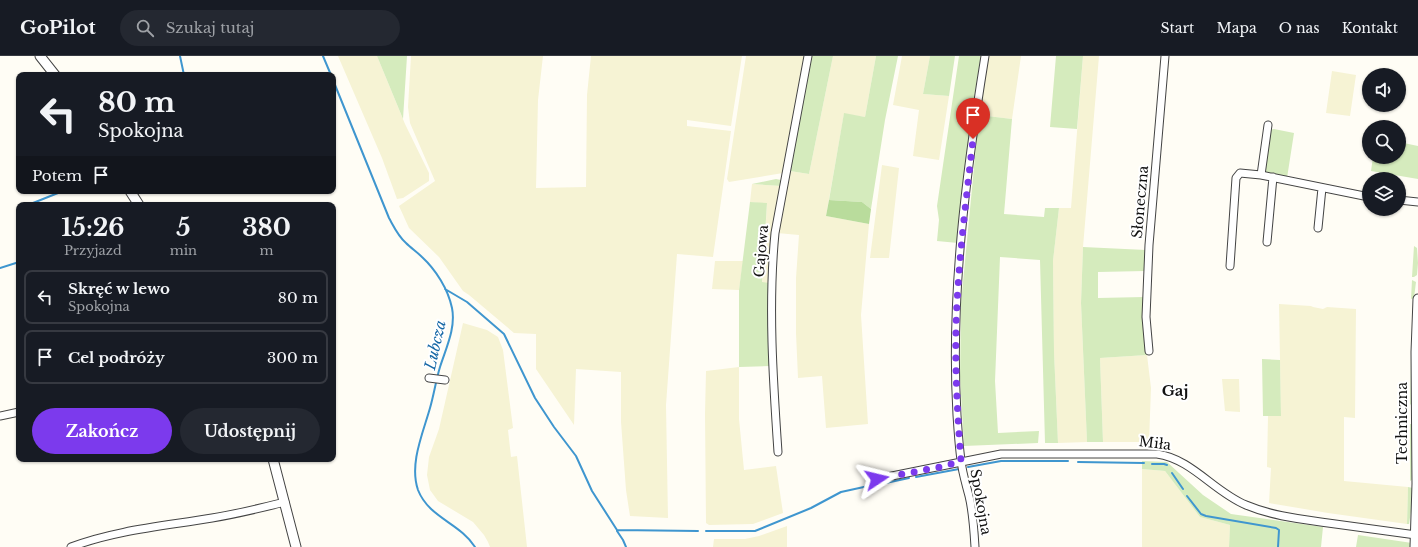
<!DOCTYPE html>
<html lang="pl">
<meta charset="utf-8">
<style>
:root{--surface:#171b24;--page:#242831;--text:#f1f3f6;--muted:#9ea1a6;--line:#363941;--accent:#7c3aed}
body{margin:0;font-family:"Libre Baskerville",serif;background:var(--page);color:var(--text);height:100vh;display:flex;flex-direction:column;font-size:15px;white-space:nowrap}
*{box-sizing:border-box;margin:0}
p{font-size:13px;color:var(--muted)}
.icon{flex:none;width:22px;height:22px;fill:none;stroke:currentColor;stroke-width:2;stroke-linecap:round;stroke-linejoin:round}
.map{position:relative;flex:1;overflow:hidden}
.sheet{position:absolute;left:16px;top:146px;width:320px;height:260px;display:flex;flex-direction:column;background:var(--surface);border-radius:8px;box-shadow:0 1px 3px #0004}
.sheet>*{flex:none}
.hud{position:absolute;left:16px;top:16px;width:320px;height:122px;border-radius:8px;box-shadow:0 1px 3px #0004;background:#171b24;color:var(--text);overflow:hidden}
.fabs{position:absolute;left:1362px;top:12px;display:grid;gap:8px}
.fabs a{display:grid;place-items:center;width:44px;height:44px;border-radius:50%;background:var(--surface);box-shadow:0 1px 3px #0004;font-size:20px}
.pin{position:absolute;display:grid;place-items:center;width:34px;height:34px;color:#fff;margin:-41px -17px;border-radius:50% 50% 50% 0;rotate:-45deg;box-shadow:0 0 4px #0007}
.pin .icon{rotate:45deg}
.me{position:absolute;width:44px;margin:-22px;rotate:80deg;stroke-linejoin:round;filter:drop-shadow(0 0 3px #0008)}
.turn{display:flex;align-items:center;gap:14px;height:84px;padding:0 16px;font-size:18px}
.turn .icon{width:52px;height:52px;stroke-width:2.5}
.turn b{display:block;font-size:28px;line-height:34px}
.then{display:flex;align-items:center;height:38px;padding:0 16px;background:#0003;gap:8px;font-size:15px}
.eta{display:flex;justify-content:space-evenly;align-items:center;height:68px;text-align:center}
.eta b{font-size:24px;font-weight:700;line-height:28px}
.button{display:flex;gap:8px;margin-top:auto;padding:8px 16px}
.button a{flex:1;height:46px;border-radius:24px;background:var(--accent);color:#fff;font-size:16px;font-weight:700;line-height:46px;text-align:center}
.button a+a{background:var(--page);color:var(--text)}
ul{padding:0;list-style:none}
li{display:flex;align-items:center;gap:12px;height:54px;margin:0 8px 6px;padding:0 8px;border:2px solid var(--line);border-radius:8px}
li div{flex:1}
li b{display:block;font-size:15px}
li em{font-style:normal}
header{display:flex;align-items:center;gap:24px;box-sizing:border-box;height:56px;padding:0 20px;background:var(--surface);border-bottom:1px solid var(--line)}
header strong{font-size:19px}
nav{display:flex;gap:22px;margin-inline-start:auto;font-size:14px}
.search{width:280px;height:36px;background:var(--page);display:flex;align-items:center;gap:10px;box-sizing:border-box;padding:0 14px;border-radius:22px;color:var(--muted);font-size:15px}
.map>svg:first-child{display:block}
</style>
<header>
<strong>GoPilot</strong>
<div class="search"><svg class="icon" aria-label="search" viewBox="0 0 24 24"><circle cx="10" cy="10" r="6"/><path d="M15 15l6 6"/></svg>Szukaj tutaj</div>
<nav><a>Start</a><a>Mapa</a><a>O nas</a><a>Kontakt</a></nav>
</header>
<div class="map">
<svg width="1418" height="491" viewBox="0 0 1418 491">
<rect width="100%" height="100%" fill="#fffdf5"/>
<path fill="#f6f3d4" d="M338,0h39l28,68 24,49v8l-26,17 -6,1 -15,-41z
M411,0h132l-5,44 -2,88 50,-1 1,-92 4,-39h151l-11,70 -44,-6v6l44,5 -18,126 -36,-3 -11,151 2,113 -38,-2 -4,-26 -5,-68v-50l-45,-3 -2,56 -38,-56v-35l-22,-1 -45,-38 -6,-4 -24,-34 -30,-29 -10,-22 36,-25 -25,-58 -2,-16z
M746,0h59l-22,117 -54,9 -2,-3z
M833,0h43l-11,61 -21,-3 -18,102 43,8 -8,91 7,109 -42,4 -4,-52 -24,2 -2,-45v-55l3,-43 -22,-2 13,-62 19,3z
M902,0h28l-7,38 26,2 -10,64 -26,-4 6,-46 -26,-5z
M989,0h32l-9,63 -33,-4z
M1083,0h16l-16,191 -2,56 6,139 -29,1 -4,-91 -1,-91 6,-53h12z
M1332,15l24,4 -6,41 -24,-3z
M882,109l17,3 -10,90h-19z
M752,128l29,2 -12,97h-7l5,-79 -17,-2z
M715,205h28l-4,29 -27,-1z
M1279,248l32,2 2,1 10,2 4,-2 29,2 -1,109 -11,-1v64l64,6 -1,37 -79,-11 -59,-10 2,-35 -4,-1 1,-51h13z
M463,267l24,7 11,7 5,13 10,78 -5,2 3,27 6,-1 10,91h-37l-2,-5 -4,-7 -11,-13 -35,-21 -8,-11 -3,-15 2,-18 10,-28z
M1147,299l4,33 -2,54h-46l-3,-84z
M739,311v52l5,51 32,-4 7,47 -30,11 -44,1 -3,-2 -1,-109 1,-43z
M1222,323h17l1,33 -15,-1z
M1142,413l23,2 35,46 30,8 -1,22h-87z
M787,470v21h-74l1,-8h31l14,-3z"/>
<path fill="#d5ebbd" d="M377,0h30l-4,63z
M812,0h21l-24,118 -19,-3z
M876,0h22l-13,64 -14,89 -9,-7 -33,-2 15,-87 21,4z
M930,0h25l-6,40 -26,-2z
M959,0h22l-9,54 -14,133 -21,-2 2,-21 -2,-14z
M1056,0h27l-6,73 -27,-2z
M979,59l33,4 -8,95 40,3 1,-9h14l-6,53 1,91 4,91h-13l-5,-183 -40,-3 -5,124 3,52 41,-2 -1,12 -74,3 -4,-70 1,-73z
M1274,73l20,4 -7,45 -20,-4 -4,-6 6,-38z
M1399,86l19,4v33l-47,-8 2,-14h26z
M776,123l5,1v6l-29,-2z
M750,146l17,1 -5,79 7,1 2,83 -32,1v-77z
M1414,190l3,2 1,15 -1,12 -3,2h-2z
M1083,191l63,3 -1,21 -47,1v26l46,-1 -1,19 4,39 -47,3 3,84h-16l-6,-139z
M1412,224l4,2 -2,16 -3,1z
M1412,299l1,50 -1,1 -2,-2 1,-48z
M1262,303l18,1 1,56h-18z
M1410,368h2l1,55 -3,2z
M1142,405l25,1 36,33 28,19 92,13 -2,20h-92l1,-22 -30,-8 -35,-46 -23,-2z
M1408,431l5,1v23h-2l-2,13h-2z
M1358,479l54,8 -1,4h-55z"/>
<path fill="#b9dc9c" d="M829,144l33,2 9,7 -2,15 -43,-8z"/>
<g fill="none" stroke-linecap="round" stroke-linejoin="round">
<path stroke="#3f96cf" stroke-width="2" d="M180,0l4,19
M323,0l8,19
M333,24l56,138c5,9 9,18 17,25 5,5 11,9 16,14 14,13 26,32 30,51 4,20 -6,40 -12,59 -4,13 -6,27 -10,41 -7,25 -21,56 -12,82 11,28 42,33 57,57
M28,149l35,-14
M0,212l19,-6
M445,233l22,13 37,32 31,64 19,29 22,29 16,35 25,39 81,1
M1078,406l66,1
M1152,408h12l3,1
M968,411l33,-6h67
M1172,417l11,16
M916,421l43,-8
M881,428l28,-6
M1187,440l14,18 5,2 70,12 3,2 -1,17
M617,475l6,9 3,7
M706,475h49l56,-23 30,-16 32,-7"/>
<defs>
<path id="minor" d="M1261,119l7,-50
M1399,144l19,2
M1318,172l4,-40
M1267,186l6,-65
M1230,210l6,-88 4,-5 21,2 108,22
M1149,295l-3,-34 3,-72 16,-189
M429,322l16,2
M0,360l19,-4
M778,396c-5,-73 -10,-147 -3,-219l33,-177
M877,423l124,-25h156c35,5 57,38 89,51 26,11 54,14 82,18 30,4 59,8 88,12
M71,491c45,-17 94,-21 141,-29 25,-4 49,-10 73,-16
M975,491c-1,-17 -2,-35 -6,-51 -3,-12 -7,-24 -8,-36 -2,-14 -3,-30 -4,-45 -7,-119 9,-242 28,-359"/>
<path id="tertiary" d="M40,0l15,19
M130,135l9,14
M273,403l23,88
M1415,491l2,-63 -1,-132 2,-53"/>
</defs>
<use href="#minor" stroke="#444" stroke-width="9"/>
<use href="#tertiary" stroke="#444" stroke-width="11"/>
<use href="#minor" stroke="#fff" stroke-width="7"/>
<use href="#tertiary" stroke="#fff" stroke-width="9"/>
</g>
<g fill="none" stroke-linecap="round" stroke-linejoin="round">
<path stroke="#7c3aed" stroke-width="7" stroke-dasharray="0 12.6" d="M877,423l68,-13 16,-5c-4,-52 -7,-106 -4,-158 3,-55 10,-110 16,-164"/>
</g>
<g text-anchor="middle" dominant-baseline="central" stroke-width="4" stroke-linejoin="round" paint-order="stroke">
<g font-size="14" fill="#111" stroke="#fff">
<text transform="translate(1140 146) rotate(-85)">Słoneczna</text>
<text transform="translate(761 195) rotate(-85)">Gajowa</text>
<text transform="translate(1402 367) rotate(-90)">Techniczna</text>
<text transform="translate(1155 387) rotate(7)">Miła</text>
<text transform="translate(981 446) rotate(80)">Spokojna</text>
</g>
<g font-size="15" font-style="italic" fill="#1768a6" stroke="#fff">
<text transform="translate(435 289) rotate(-77)">Lubcza</text>
</g>
<g font-size="15" font-weight="bold" fill="#111" stroke="#fff">
<text x="1175" y="334">Gaj</text>
</g>
</g>
</svg>
<div class="fabs">
<a><svg class="icon" aria-label="sound" viewBox="0 0 24 24"><path d="M4 9h4l5-4v14l-5-4H4zM17 9q2 3 0 6"/></svg></a>
<a><svg class="icon" aria-label="search" viewBox="0 0 24 24"><circle cx="10" cy="10" r="6"/><path d="M15 15l6 6"/></svg></a>
<a><svg class="icon" aria-label="layers" viewBox="0 0 24 24"><path d="M12 4l9 5-9 5-9-5zM3 14l9 5 9-5"/></svg></a>
</div>
<div class="pin" style="left:973px;top:83px;background:#d93025"><svg class="icon" aria-label="arrive" viewBox="0 0 24 24"><path d="M6 21V4h12l-3 4 3 4H6"/></svg></div>
<svg class="me" style="left:877px;top:423px" viewBox="-20 -20 40 40"><path d="M0-17L14 15 0 8-14 15z" fill="#7c3aed" stroke="#fff" stroke-width="4"/></svg>
<div class="hud">
<div class="turn"><svg class="icon" aria-label="left" viewBox="0 0 24 24"><path d="M17 20v-9H6M10 6l-5 5 5 5"/></svg><div><b>80 m</b>Spokojna</div></div>
<div class="then">Potem<svg class="icon" aria-label="arrive" viewBox="0 0 24 24"><path d="M6 21V4h12l-3 4 3 4H6"/></svg></div>
</div>
<section class="sheet">
<div class="eta">
<div><b>15:26</b><p>Przyjazd</p></div>
<div><b>5</b><p>min</p></div>
<div><b>380</b><p>m</p></div>
</div>
<ul>
<li><svg class="icon" aria-label="left" viewBox="0 0 24 24"><path d="M17 20v-9H6M10 6l-5 5 5 5"/></svg><div><b>Skręć w lewo</b><p>Spokojna</p></div><em>80 m</em></li>
<li><svg class="icon" aria-label="arrive" viewBox="0 0 24 24"><path d="M6 21V4h12l-3 4 3 4H6"/></svg><div><b>Cel podróży</b></div><em>300 m</em></li>
</ul>
<div class="button"><a>Zakończ</a><a>Udostępnij</a></div>
</section>
</div>
